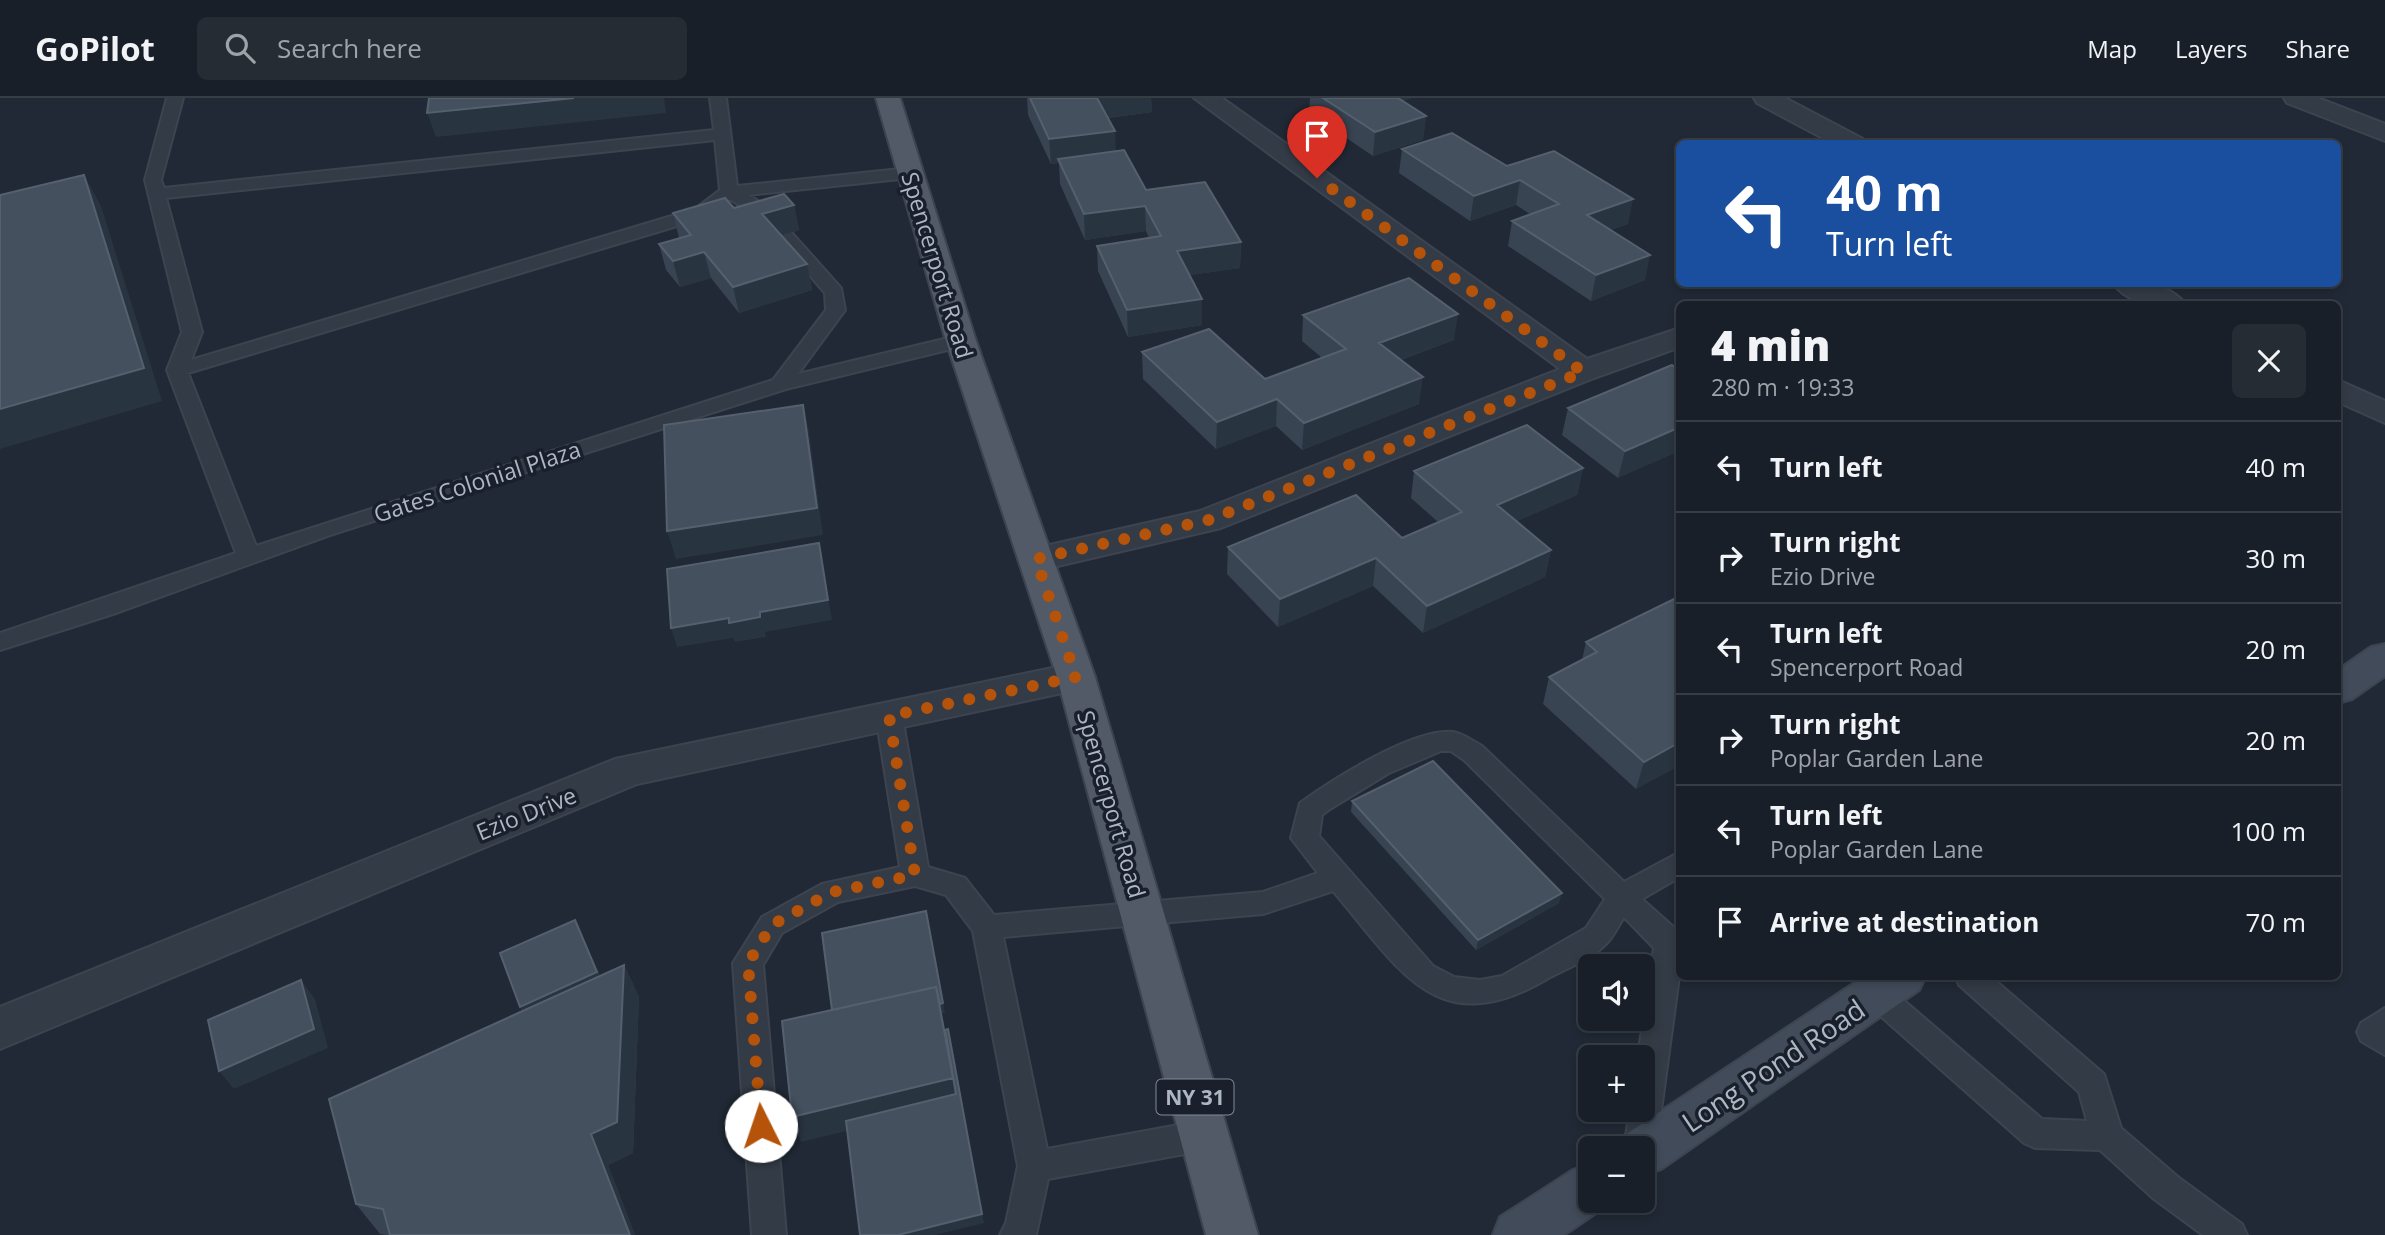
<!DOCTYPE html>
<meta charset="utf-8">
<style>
:root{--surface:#181f28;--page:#252c34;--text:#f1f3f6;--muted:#9fa2a8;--line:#363d45}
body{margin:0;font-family:"Open Sans",sans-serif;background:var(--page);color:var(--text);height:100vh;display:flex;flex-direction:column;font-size:26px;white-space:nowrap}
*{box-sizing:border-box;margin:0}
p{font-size:23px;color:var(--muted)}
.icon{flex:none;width:38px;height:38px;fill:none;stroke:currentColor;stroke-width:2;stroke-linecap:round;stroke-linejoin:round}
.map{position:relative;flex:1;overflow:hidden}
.side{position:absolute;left:1676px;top:203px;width:665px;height:679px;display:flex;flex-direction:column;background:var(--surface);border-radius:10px;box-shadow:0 4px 10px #0003,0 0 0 2px var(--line)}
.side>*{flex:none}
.banner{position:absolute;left:1676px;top:42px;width:665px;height:147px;border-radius:10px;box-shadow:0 4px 10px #0003,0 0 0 2px var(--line);background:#1a4fa0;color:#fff;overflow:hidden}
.tools{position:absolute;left:1578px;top:856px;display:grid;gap:14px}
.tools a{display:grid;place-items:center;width:77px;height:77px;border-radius:10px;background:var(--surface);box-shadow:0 4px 10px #0003,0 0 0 2px var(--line);font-size:35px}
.pin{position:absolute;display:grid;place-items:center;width:60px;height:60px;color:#fff;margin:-72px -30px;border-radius:50% 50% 50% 0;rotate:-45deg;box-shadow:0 0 7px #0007}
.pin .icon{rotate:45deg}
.me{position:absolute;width:77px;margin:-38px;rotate:356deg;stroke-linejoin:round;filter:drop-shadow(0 0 5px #0008)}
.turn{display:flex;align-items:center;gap:24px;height:147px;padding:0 35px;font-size:32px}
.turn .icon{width:91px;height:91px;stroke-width:2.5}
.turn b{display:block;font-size:49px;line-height:60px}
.round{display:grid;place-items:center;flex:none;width:74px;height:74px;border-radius:10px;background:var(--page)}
.overview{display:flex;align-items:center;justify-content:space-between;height:119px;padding:0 35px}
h1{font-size:42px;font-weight:800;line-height:52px}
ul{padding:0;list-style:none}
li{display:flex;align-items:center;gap:21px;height:91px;padding:0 35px;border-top:2px solid var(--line)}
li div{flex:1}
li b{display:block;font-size:26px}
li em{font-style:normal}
header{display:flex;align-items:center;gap:42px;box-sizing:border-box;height:98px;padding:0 35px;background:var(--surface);border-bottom:2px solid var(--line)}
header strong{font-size:33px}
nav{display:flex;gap:38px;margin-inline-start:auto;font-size:24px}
.search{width:490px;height:63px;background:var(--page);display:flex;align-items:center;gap:18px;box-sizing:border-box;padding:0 24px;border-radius:10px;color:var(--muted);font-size:26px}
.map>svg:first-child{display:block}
</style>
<header>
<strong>GoPilot</strong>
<div class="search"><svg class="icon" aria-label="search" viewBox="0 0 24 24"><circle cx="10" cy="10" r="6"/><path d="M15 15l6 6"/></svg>Search here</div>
<nav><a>Map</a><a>Layers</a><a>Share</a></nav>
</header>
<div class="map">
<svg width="2385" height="1137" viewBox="0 0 2385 1137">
<rect width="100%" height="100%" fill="#202935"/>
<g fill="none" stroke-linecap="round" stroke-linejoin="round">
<defs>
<path id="service" d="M167,0h16l-22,82 3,8 550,-58 -4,-32h16l11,88 173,-18 8,5 -8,5 -162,17c13,7 21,13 30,25l-9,5 -39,-26 -23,18 -519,156 68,173 517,-166 53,-70 -1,-17 -46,-53 -3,-4 3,-4h12l50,56 4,22 -47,64 163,-39 10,6 -3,4 -182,44 -456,146 -217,79 -113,36v-17l236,-80 -69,-183 15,-38 -37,-152zM715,42l5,50 -25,19 -504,151 11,-28 -36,-134z
M889,609l9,2 4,7 26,151 37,11 29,37 269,-23 55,-19 -27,-35 9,-35c32,-23 113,-75 153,-71 11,2 20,9 29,14l142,136 56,-30v25l-38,22 38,34v36l-24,179 -5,10 -8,4v-14h-19l6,-38h13v-53h-5l16,-109 -30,-31c-5,8 -11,20 -18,27 -14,15 -41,25 -59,35 -111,65 -148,-11 -214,-88l-70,23 -260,23 44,212 159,-29 11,5 5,10 -5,10 -11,5 -158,29 -12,56h-36l6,-12 12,-57 -45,-235 -27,-36 -31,-9 -77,16 -56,31 -19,32 23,270h-34l-19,-272 29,-46 60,-33 78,-17 -24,-151 4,-7zM1441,653h10l13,9 141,139 -19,29 -84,48 -22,4 -26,-3 -21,-11 -114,-130 3,-21 8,-6 59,-36z
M1955,878h35l114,98 17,54 57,49 64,47 5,11h-44l-49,-36 -54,-49 -65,-2 -11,-5 -157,-139 -5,-9 5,-9 10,-4 10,4 155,133 45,2 -8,-29 -120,-107z
M2385,910v47l-24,-14 -4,-9 4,-9z"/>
<path id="minor" d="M1194,0h28l365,261 93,-31v19l-86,31 -373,150 -185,43 -13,-4 -5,-8 5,-8 177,-40 360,-142z
M1754,0h31l78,41 3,5h-32l-77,-41z
M2284,0h34l67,26v17l-98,-38z
M2114,186c23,-2 56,-1 71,20 -23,2 -56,2 -71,-20z
M2338,282l47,21v22l-47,-21z
M1076,565l14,4 5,10 -5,10 -453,97 -637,265v-42l615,-248z"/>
<path id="secondary" d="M2385,546v32l-33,23 -14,4v-33l33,-23z
M1865,878h61l-7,14 -258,179 -18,6v-27h-23l5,-13z
M1591,1065v37h20l-2,4 -45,31h-71l7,-18 73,-47z"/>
<path id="primary" d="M876,0h24l76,243 119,336 163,558h-52l-149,-558 -111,-336z"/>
</defs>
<use href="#service" stroke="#3d4450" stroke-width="4"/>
<use href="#minor" stroke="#3d4450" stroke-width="4"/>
<use href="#secondary" stroke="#3d4450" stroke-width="4"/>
<use href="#primary" stroke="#3d4450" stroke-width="4"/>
<use href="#service" fill="#333b46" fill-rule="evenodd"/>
<use href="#minor" fill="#333b46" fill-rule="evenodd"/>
<use href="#secondary" fill="#414b59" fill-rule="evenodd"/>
<use href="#primary" fill="#515a66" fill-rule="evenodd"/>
</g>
<path fill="#384452" d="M1027,0h124l1,14 -44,6 7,13v20l31,39 95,52 -1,26 -50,7 12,50 -74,12 -30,-66 -1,-25 52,-8 -3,-7 -61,9 -25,-56 -1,-21 -8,1 -23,-49z
M1310,0h102l-10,3 24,15 -3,24 -50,16 -64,-43z
M1402,51l105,17 121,58 -17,6 34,50 -54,21 -83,-55 4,-25 18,-7 -14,-9 -46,16 -71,-48z
M794,107l5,25 -17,6 25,28 5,26 -73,23 -28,-35 -31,9 -14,-17 -7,-26 20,-6 -6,-25z
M1303,217l151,25 -53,20 18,44 -117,46 -26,-24 -60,23 -73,-70 -1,-27 123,27 57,-21 -20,-17z
M1680,273l-62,107 -56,-43 6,-27z
M1583,370l-6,27 -60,26 34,29 -6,27 -122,56 -50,-47 -95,41 -51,-53 1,-27 174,-9 36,-16 -27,-24 3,-27z
M1680,498v169l-44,24 -93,-85 6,-27 33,-17 4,-18z
M1352,703l207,102 -83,47 -125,-138z
M575,822l25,56 24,-11 15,32 -6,156 -25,12 27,70h-248l-7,-1 -24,-30 166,-193 -2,-4z"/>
<path fill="#293441" d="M574,0h90l2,15 -230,24 -9,-24z
M1096,0h55l1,14 -55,7z
M1376,0h36l-37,11z
M1426,18l-3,24 -50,16 2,-24z
M1115,33l1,24 -58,4 1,4 -8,1 -2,-25z
M84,77l17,31 61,195 -162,48v-40z
M1520,82l-4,25 -46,16 4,-25z
M1633,101l-5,25 -46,17 5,-26z
M794,107l5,25 -31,10 -6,-26z
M1145,108l1,25 -61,9 -1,-26z
M1241,144l-1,26 -63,9v-26z
M704,154l7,26 -31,9 -7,-26z
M1650,157l-5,25 -54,21 5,-26z
M807,166l5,26 -73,23 -6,-26z
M1202,201v26l-74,12 -1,-27z
M1458,216l-4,26 -78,29 3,-26z
M1423,279l-4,27 -117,46 2,-27z
M1277,301l-1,27 -60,23 1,-27z
M803,307l6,27 14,103 -147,24 -9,-28z
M1680,329v24l-62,27 7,-27z
M1583,370l-6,27 -85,37 5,-27z
M819,445l13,77 -67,12 1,5 -31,5 -2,-4 -56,9 -6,-19 89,-16z
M1551,452l-6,27 -122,56 4,-27z
M1376,460l-3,28 -95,41 2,-28z
M1680,644v23l-44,24 8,-27z
M1562,795l-3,10 -83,47 2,-10z
M926,813l19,102h-3l16,91 -157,38 -9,-25 149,-103z
M575,822l31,71 -76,34 -10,-18z
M624,867l15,32 -6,156 -25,12 27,70h-5l-39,-101z
M301,882l14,19 13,49 -94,41 -15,-18z
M950,941l34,184 -49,12h-37l84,-21z"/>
<path fill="#44505e" stroke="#55606e" stroke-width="2" d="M429,0h145l-147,15z
M1030,0h67l18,33 -66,8z
M1323,0h75l28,18 -51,16z
M1452,35l55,33 47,-15 79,48 -46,16 63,40 -54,20 -84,-54 47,-17 -39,-24 -46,16 -72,-47z
M1124,52l22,40 59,-8 36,60 -64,9 25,48 -75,11 -30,-64 64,-10 -16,-30 -61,8 -26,-55z
M84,77l60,193 -144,41v-214z
M784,96l10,11 -32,9 45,50 -74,23 -29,-35 -31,9 -14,-17 32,-9 -18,-22 52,-15 9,10z
M1409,180l49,36 -79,29 44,34 -119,46 -27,-24 -60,23 -75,-70 67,-23 56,50 81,-30 -43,-34z
M1672,267l8,6v56l-55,24 -57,-43z
M803,307l14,103 -150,23 -3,-106z
M1527,327l56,43 -86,37 54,45 -124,56 -51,-48 -96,41 -52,-52 128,-52 46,43 60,-26 -48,-41z
M819,445l9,57 -68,12v5l-31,6v-5l-58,10 -4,-59z
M1680,498v146l-36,20 -95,-85 48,-25 -11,-10z
M1433,663l129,132 -84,47 -126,-139z
M926,813l17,92 -3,1 -4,-17 -104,23 -10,-77z
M575,822l22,52 -77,35 -20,-54z
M624,867l-7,157 -26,12 39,101h-240l-7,-26 -27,-5 -27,-105z
M301,882l13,49 -95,42 -11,-51z
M936,889l17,91 -161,39 -10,-96z
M948,931l34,185 -84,21h-38l-14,-114 110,-27 -11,-64z"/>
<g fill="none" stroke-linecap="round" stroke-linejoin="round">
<path stroke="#b45309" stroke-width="12" stroke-dasharray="0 21.6" d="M761,1028l-13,-163 24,-38 60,-33 83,-17 -26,-159 187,-39 -40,-118 173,-39 374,-148 -266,-194"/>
</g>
<g text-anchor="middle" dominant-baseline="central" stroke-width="7" stroke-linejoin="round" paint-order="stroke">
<rect fill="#19202b" stroke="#818995" stroke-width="2" x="1156.5" y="981.5" width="77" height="35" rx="5"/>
<g font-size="21" font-weight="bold" fill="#adb6c3">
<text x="1195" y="999">NY 31</text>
</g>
<g font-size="23" fill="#adb6c3" stroke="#19202b">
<text transform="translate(938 167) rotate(73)">Spencerport Road</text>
<text transform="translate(477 383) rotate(-18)">Gates Colonial Plaza</text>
<text transform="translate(1112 706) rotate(74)">Spencerport Road</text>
<text transform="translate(526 715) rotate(-22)">Ezio Drive</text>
</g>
<g font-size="28" fill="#adb6c3" stroke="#19202b">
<text transform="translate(1773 967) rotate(-34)">Long Pond Road</text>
</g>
</g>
</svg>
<div class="tools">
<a><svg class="icon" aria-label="sound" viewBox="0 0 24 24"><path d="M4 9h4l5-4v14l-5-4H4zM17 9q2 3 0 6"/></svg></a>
<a>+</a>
<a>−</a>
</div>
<div class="pin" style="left:1317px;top:80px;background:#d93025"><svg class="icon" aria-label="arrive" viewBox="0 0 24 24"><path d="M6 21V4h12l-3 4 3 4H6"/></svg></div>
<svg class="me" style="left:761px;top:1028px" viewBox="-20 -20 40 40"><circle r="19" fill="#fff"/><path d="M0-13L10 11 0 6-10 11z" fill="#b45309"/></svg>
<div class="banner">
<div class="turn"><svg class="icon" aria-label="left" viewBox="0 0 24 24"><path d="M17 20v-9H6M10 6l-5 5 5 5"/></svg><div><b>40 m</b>Turn left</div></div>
</div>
<section class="side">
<div class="overview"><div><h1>4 min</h1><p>280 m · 19:33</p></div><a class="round"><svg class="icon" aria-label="close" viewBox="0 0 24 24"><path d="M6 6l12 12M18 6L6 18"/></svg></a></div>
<ul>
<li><svg class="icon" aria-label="left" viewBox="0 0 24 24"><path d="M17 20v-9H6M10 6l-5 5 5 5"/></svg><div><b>Turn left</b></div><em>40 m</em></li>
<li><svg class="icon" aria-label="right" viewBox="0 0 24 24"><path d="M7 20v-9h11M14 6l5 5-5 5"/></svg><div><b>Turn right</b><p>Ezio Drive</p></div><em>30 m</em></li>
<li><svg class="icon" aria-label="left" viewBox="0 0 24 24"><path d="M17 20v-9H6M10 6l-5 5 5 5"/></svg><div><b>Turn left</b><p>Spencerport Road</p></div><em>20 m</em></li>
<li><svg class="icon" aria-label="right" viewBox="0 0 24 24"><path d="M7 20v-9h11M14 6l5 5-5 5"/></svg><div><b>Turn right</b><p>Poplar Garden Lane</p></div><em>20 m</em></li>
<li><svg class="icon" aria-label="left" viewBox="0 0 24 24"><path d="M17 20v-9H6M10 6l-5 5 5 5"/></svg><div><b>Turn left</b><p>Poplar Garden Lane</p></div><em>100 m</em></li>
<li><svg class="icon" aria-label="arrive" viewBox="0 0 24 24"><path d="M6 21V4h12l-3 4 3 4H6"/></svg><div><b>Arrive at destination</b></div><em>70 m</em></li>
</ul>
</section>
</div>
